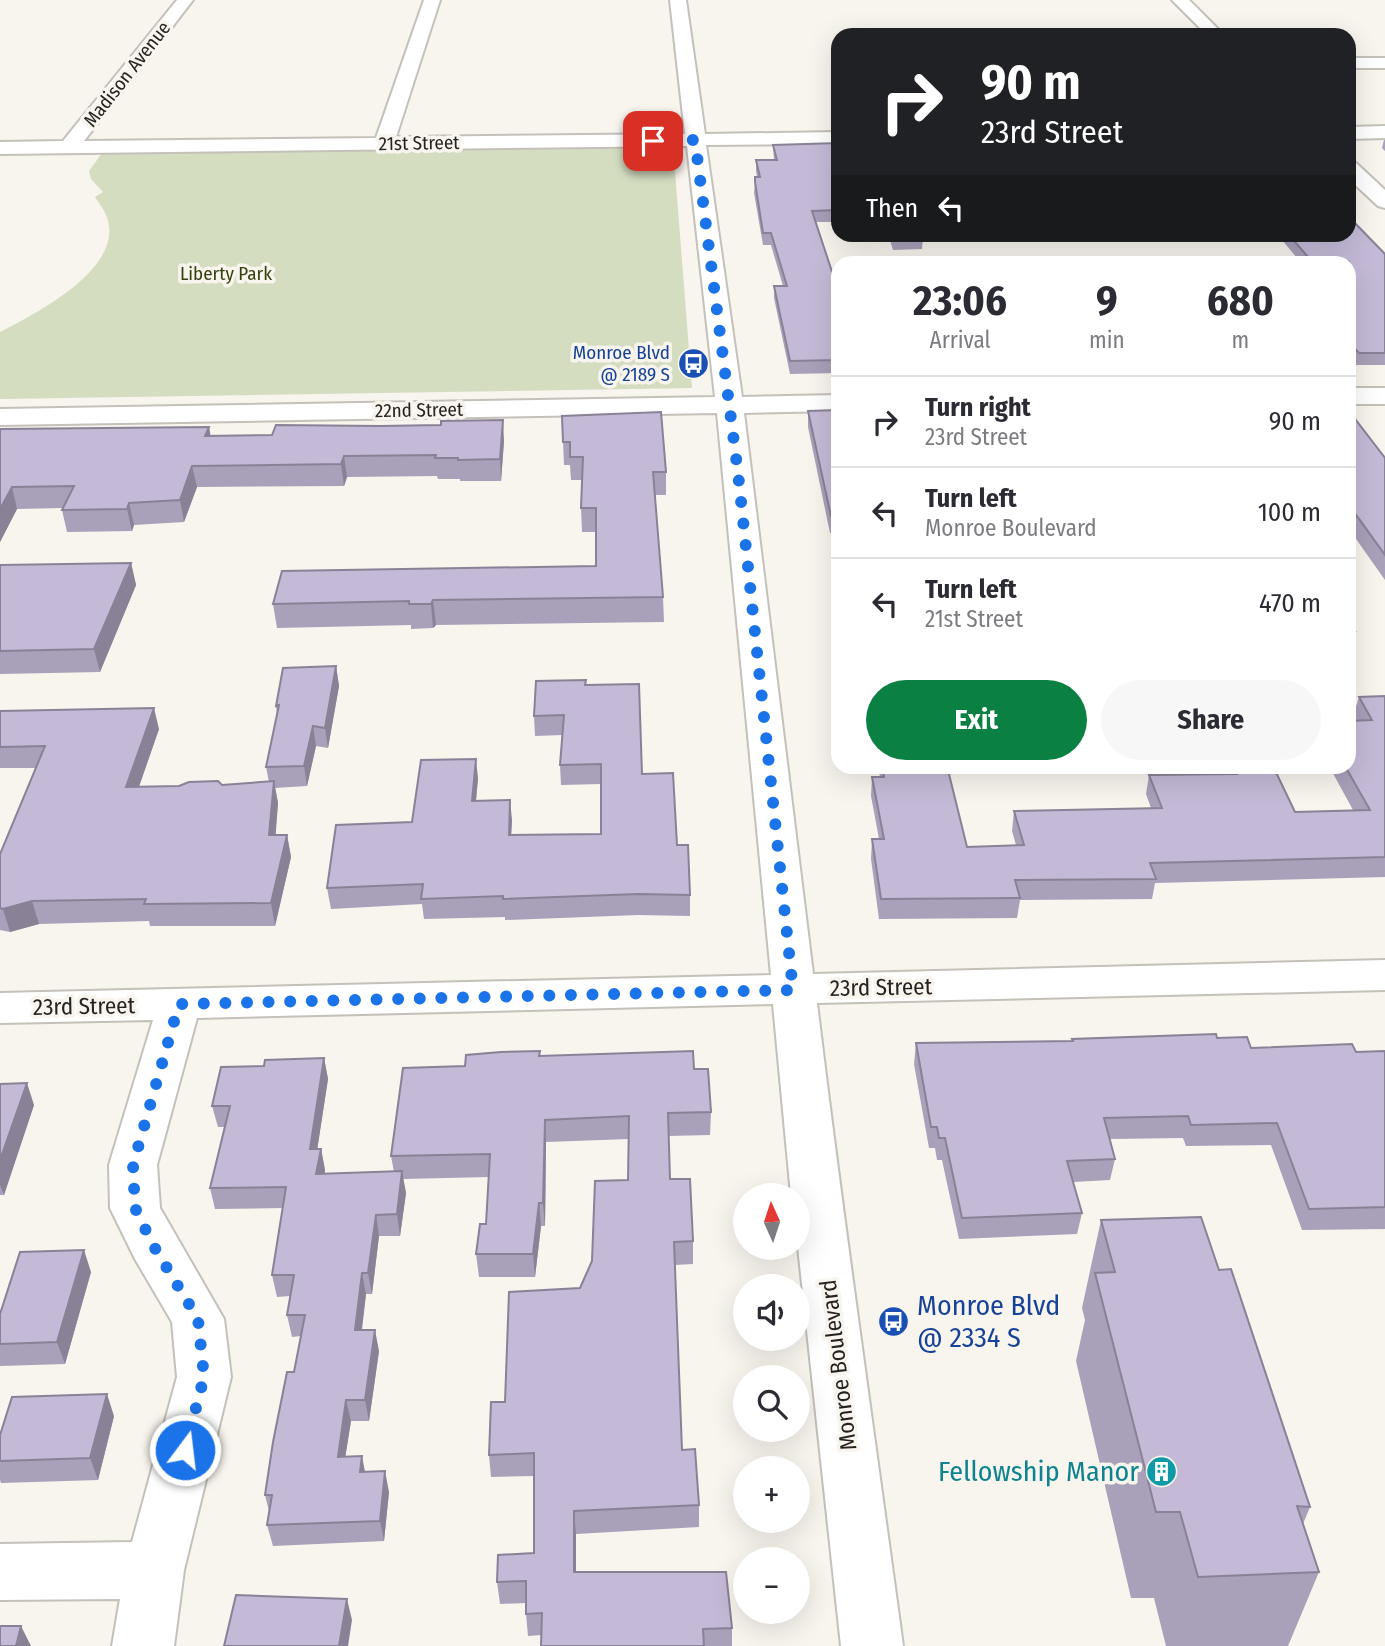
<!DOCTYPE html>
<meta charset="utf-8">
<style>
:root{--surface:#fff;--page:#f7f7f7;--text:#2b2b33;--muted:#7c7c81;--line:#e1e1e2;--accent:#0b8043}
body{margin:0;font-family:"Fira Sans Condensed",sans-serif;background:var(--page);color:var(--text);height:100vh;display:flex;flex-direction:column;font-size:26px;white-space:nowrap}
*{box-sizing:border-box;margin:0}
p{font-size:23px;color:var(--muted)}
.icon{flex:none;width:38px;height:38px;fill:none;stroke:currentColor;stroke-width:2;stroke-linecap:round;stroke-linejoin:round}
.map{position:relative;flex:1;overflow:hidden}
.sheet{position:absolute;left:831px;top:256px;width:525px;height:518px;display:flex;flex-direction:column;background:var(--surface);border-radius:21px;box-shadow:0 7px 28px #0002}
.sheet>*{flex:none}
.guide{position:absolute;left:831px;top:28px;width:525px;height:214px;border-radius:21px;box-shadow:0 7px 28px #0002;background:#202124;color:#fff;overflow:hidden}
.needle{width:46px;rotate:357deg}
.tools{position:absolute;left:733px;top:1183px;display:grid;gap:14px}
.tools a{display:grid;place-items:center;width:77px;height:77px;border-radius:50%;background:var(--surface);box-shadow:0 7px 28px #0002;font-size:35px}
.pin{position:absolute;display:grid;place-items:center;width:60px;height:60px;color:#fff;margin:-30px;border-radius:14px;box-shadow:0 4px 10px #0006}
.me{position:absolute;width:77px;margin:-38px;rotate:15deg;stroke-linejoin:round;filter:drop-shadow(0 0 5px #0008)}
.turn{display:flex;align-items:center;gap:24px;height:147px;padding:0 35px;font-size:32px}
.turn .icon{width:91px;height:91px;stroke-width:2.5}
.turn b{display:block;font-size:49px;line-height:60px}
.then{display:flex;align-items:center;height:66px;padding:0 35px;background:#0003;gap:14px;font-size:26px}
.eta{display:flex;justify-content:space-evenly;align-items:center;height:119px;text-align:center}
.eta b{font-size:42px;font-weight:700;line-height:49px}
.action{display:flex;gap:14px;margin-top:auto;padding:14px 35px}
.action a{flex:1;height:80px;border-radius:42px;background:var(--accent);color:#fff;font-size:28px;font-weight:700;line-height:80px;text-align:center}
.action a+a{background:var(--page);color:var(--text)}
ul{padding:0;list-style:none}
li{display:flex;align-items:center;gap:21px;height:91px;padding:0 35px;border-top:2px solid var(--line)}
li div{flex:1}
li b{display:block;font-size:26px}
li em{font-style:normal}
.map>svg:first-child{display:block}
</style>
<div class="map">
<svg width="1385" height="1646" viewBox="0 0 1385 1646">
<rect width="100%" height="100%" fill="#f8f4ee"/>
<path fill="#d5ddc1" d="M673,146l19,242 -692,11v-67c35,-18 115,-59 109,-106 -1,-11 -8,-20 -14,-29l8,-5 -12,-13 -2,-8 13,-18z"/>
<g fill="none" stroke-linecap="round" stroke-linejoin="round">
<defs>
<path id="minor" d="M177,0h16l-109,141 292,-3 48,-138h16l-44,137 289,-3 -15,-134h16l19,134 133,-2v12l-132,1 36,252 96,-2v16l-94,2 69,561 572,-14v30l-568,13c26,215 57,429 86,643h-62l-43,-399v-52h-7l-18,-191 -576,14 -40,147 3,43 64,111 7,58 -47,193 -10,76h-62l8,-47 -120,1v-56l132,-2 45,-165 -5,-55 -37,-63 -25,-51 -1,-43 44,-145 -153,3v-30l771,-18 -54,-562 -717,12v-16l715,-12 -28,-251 -687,8v-12l63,-1z
M1172,0h17l35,35h-17z
M1349,58h36v10h-36z
M1385,126v12l-36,1v-12z
M1349,161l7,2 29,27v18l-7,-2 -29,-27z
M1349,388h36v16h-36z"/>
</defs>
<use href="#minor" stroke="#c4c0ba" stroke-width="4"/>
<use href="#minor" fill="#fff" fill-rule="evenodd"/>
</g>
<path fill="#a9a0b9" d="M1384,140h1v11l-3,-3z
M838,143v79h-23l23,68v83l-48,1 -16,-76v-12h9l-12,-41h-8l-9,-52 1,-11 2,-5 -1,-6v-11h18l-1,-15z
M888,234h34l1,4 -1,11 -29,1z
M1277,234h72l36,20v111h-29l-7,-8v-95h-71l1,-4h18z
M838,410v123h-8l-22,-106v-16z
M1349,411l36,47v122l-36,-51z
M562,416l104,56v23h-11l8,102 1,25 -228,3 -3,3 -22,1v-4l-134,3 -4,-24 323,-38v-34h-14l-1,-24 1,-28h-11l-1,-15h-6z
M209,427l1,9 294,5 -3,40h-41v-2h-22l-1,-3 -90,1 -3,9 -147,1 -13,35 -50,3 -2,6 -65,1 -5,-22 1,-2 -46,1 -17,33v-113z
M131,563l5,22 -36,87 -100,2v-109z
M1349,622l6,9 -5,17h-1z
M336,666l3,20 -11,62 -12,-2 -9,40 -32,2 3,15 -3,32h12l4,22 -16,69h-125l-1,-5 -110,3 -29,8 -10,-2v-76l36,-86h-36v-57l159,18 -20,58 83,-2 47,-3 -3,-15 11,-53 -1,-8z
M586,685l56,89 35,71 13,50v21l-52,-1 -133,5v-3l-81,2 -2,-15 -91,5 -4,-21 85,-66 66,-44 -2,23 36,19 -1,15 90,-1v-50l-40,1 -1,-20 2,-30 -27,1 -1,-20z
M1385,696v181l-230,6 -3,16 -132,1 -3,18 -138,1 -8,-60 1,-20h7l-8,-43 1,-19h8l-2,-10 101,-1v4h-32l20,77 49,-2 -4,-14 2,-20 137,-3 -5,-14 3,-19 81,-1 1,-8h42l22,46 58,-2 -24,-44h20l7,-45 -3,-5 6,-19z
M1217,1038l34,10 105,4 29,-1v178l-83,1 -31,-85 -85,1 -3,-8 -73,1 5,20 -5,21 -37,2 9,31 -5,21 -118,5 -17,-79h-5l-2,-12h-6l-15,-84 2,-21 156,-2v-2z
M540,1056l154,13 17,43 -1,23 -42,1 2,43 23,62v23l-18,1 7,185 17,55v22l-123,7v38l156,56v18h-191v-11l-13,1 -2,-22v-11l-26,1 -3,-22 37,-29v-77l-43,1 -2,-22 16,-53 75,-114 48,-108 1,-41 -83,3 -1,84h-4l-6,51h-56l-3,-23 10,-30 3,-47 -86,2 3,14 -6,43h-21l-7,58h-6l-4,36 17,21 -10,70h-18l-6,36 44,35 -5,49 -111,5 -6,-21 2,-14 -4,-16 29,-123 7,-36 -9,1 -5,-22 3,-19 -13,1 -5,-22 11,-67 -68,1 -5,-21 14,-61h-6l-6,-21 52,-40 60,-8 4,21 -11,70h4l4,21v4l69,-2 -3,-16 74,-90z
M0,1084l34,21 -30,90h-4z
M1101,1220l118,50 91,237 -7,17 16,48 -31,74h-122l-12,-48h-23l-55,-237 9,-41 -3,-12z
M91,1272l-26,92 -65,2v-52z
M114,1416l-16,64 -97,3 -1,-3v-45z"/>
<path fill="#898296" d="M503,420l1,21 -3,40 -1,-22z
M209,427l4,21 -8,-12z
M344,456l3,21 -3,9 -3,-22z
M192,466l5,21 -13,35 -4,-22z
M12,487l5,22 -17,33v-33z
M129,503l5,22 -2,6 -5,-22z
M131,563l5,22 -36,87 -6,-23z
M433,600l3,25 -3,3 -2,-24z
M336,666l3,20 -11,62 -3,-20z
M154,708l5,21 -28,80 -5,-22z
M313,726l3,20 -9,40 -3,-20z
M476,759l2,19 -4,43 -2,-20z
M274,781l4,22 -4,55 -5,-23z
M510,800l2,20 -2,36 -1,-21z
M287,835l4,22 -16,69 -4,-23z
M32,901l7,23 -29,8 -7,-23z
M324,1058l4,21 -14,92 -4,-22z
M27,1083l7,22 -30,90 -4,-10v-25z
M545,1120l1,22 -1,84 -2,-23z
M321,1149l4,21 -5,25 -4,-21z
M402,1171l4,22 -6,43 -3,-22z
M539,1203l2,23 -6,51 -2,-23z
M376,1215l3,21 -7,58 -4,-21z
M84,1250l7,22 -26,92 -8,-22z
M362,1273l4,21 -7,57 -4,-21z
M375,1330l4,21 -10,70 -4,-21z
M107,1394l7,22 -16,64 -8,-22z
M346,1400l5,21 -9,57 -4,-21z
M362,1456l4,21 -6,-5z
M385,1471l4,21 -5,49 -4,-20z
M574,1511l2,23v60l-2,-22z
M347,1599l5,21 -4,26h-9z
M21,1626l10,20h-15z"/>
<path fill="#c4bad7" stroke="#898296" stroke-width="2" d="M838,143v67l-26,1 26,79v70l-48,1 -16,-75h13l-16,-53h-8l-8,-51v-5h5l-4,-17h21l-4,-15z
M1349,217l36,37v99h-26l-10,-11v-80h-67l-3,-4h30l-21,-24h61z
M893,234h29l1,4h-29z
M838,410v106h-7l-23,-105z
M1349,411l36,47v97l-36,-50z
M661,412l5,60h-13l10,125 -230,3 -2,4h-22v-3l-136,3 9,-33 314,-5v-58h-15l2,-51h-13v-15h-7l-1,-26z
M503,420l-3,39 -42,1v-2h-23l1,-3 -92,1 -3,8 -149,2 -12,34 -51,3 -2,6 -65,1 12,-24 -62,1 -12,22v-80l209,-2 -4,9 67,-1 4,-10 104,1 61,-1v-4z
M131,563l-37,86 -94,2v-86z
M1349,622l6,9h-6z
M336,666l-11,62 -12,-2 -9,40 -38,1 13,-62 -3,1 7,-38z
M586,680l-1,5 54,-1 3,90 31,-1 4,72h11l2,50 -52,-1 -135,5v-3l-82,3 2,-15 -96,4 9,-63 76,-3 9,-62 55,-1 -4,42 38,-1 -1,35 92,-1v-70l-41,1 4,-50 -30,1 2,-35z
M1385,696v161l-235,6 6,16 -141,1 5,18 -139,1 -9,-60h12l-12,-62h12l-1,-11h64l20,81 57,-2 -10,-34 148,-3 -13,-33 88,-1 -4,-8h40l22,46 75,-2 -25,-44h4v-45l23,-1 -13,-23z
M154,708l-28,79 53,-1 10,-4 29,-1 4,4 52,-4 -5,54h18l-16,68 -127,1 2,-5 -114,2 -29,8 -3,-1v-54l45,-108 -45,1v-36z
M1216,1034l1,4 30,-1 4,11 101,-4 4,8 29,-1v156l-76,2 -32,-86 -86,2 -3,-9 -84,2 11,41 -48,2 15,52 -120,5 -17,-80h-6l-2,-11h-6l-15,-84 157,-2 -1,-2z
M540,1051l-1,5 154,-5 1,18h14l3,43 -43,1 2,66h20l3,62 -19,1 8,208 13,-1 4,56 -125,6v61h152l6,56 -29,1 1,17h-163l1,-33 -16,1v-33l-29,1 1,-27 36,-2v-100l-45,2 2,-53h14l4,-110 71,-4 12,-27 3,-80 33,-1 1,-64 -84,4 -2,83h-4l-6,51h-57l4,-30h6l4,-70 -99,2 12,-88 62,-2 1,-11 35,-3z
M324,1058l-14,91h11l-5,25 86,-3 -5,43 -21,1 -8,58h-6l-7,57h20l-10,70h-19l-8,57 24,-1 -2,16 25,-1 -5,50 -113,4 5,-30h-7l8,-53 14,-70h7l11,-57h-18l7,-40h-22l14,-88 -76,1 20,-82h-18l9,-39 43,-1 1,-6z
M27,1083l-27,77v-76z
M1201,1217l18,53 12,-1 79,238 -13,-1 22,66 -121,5 -18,-65h-24l-61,-239 20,-1 -14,-52z
M84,1250l-27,92 -57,2v-30l20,-62z
M107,1394l-17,64 -90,3v-26l12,-38z
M236,1595l111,4 -8,47h-115z
M0,1626h21l-5,20h-16z"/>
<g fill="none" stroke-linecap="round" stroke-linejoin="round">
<path stroke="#1a73e8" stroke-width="12" stroke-dasharray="0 21.6" d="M185,1450l19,-73 -6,-58 -45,-74 -18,-37 -2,-43 46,-161 614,-14 -55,-517 -43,-333 -42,1"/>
</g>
<defs>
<symbol id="bus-disc" viewBox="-11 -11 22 22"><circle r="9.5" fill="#1a4fb4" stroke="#f8f4ee"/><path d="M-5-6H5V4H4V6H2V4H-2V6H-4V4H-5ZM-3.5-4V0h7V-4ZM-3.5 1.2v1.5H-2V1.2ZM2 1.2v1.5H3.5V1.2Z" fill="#fff"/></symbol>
<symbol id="building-disc" viewBox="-11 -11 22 22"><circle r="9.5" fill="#0f9aa8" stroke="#f8f4ee"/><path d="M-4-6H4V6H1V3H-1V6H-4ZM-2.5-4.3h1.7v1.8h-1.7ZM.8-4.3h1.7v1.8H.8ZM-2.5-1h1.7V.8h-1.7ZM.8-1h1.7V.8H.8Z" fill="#fff"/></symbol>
</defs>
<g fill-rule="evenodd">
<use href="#bus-disc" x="676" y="346" width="35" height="35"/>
<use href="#bus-disc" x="876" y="1304" width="35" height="35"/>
<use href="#building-disc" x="1144" y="1454" width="35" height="35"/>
</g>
<g text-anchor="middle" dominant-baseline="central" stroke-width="7" stroke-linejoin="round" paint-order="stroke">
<g font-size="19" fill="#252321" stroke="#f8f4ee">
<text transform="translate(127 74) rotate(-52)">Madison Avenue</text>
<text transform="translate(419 143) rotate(-1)">21st Street</text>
<text transform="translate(419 410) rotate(-1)">22nd Street</text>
</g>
<g font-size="19" fill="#38420f" stroke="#f8f4ee">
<text x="226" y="273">Liberty Park</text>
</g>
<g font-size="19" fill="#164399" stroke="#f8f4ee" text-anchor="end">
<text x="670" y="352">Monroe Blvd<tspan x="670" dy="22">@ 2189 S</tspan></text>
</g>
<g font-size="23" fill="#252321" stroke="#f8f4ee">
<text transform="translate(881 987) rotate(-1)">23rd Street</text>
<text transform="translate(84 1006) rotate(-1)">23rd Street</text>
<text transform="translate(838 1365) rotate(-97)">Monroe Boulevard</text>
</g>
<g font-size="28" fill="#164399" stroke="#f8f4ee" text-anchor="start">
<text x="917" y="1305">Monroe Blvd<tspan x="917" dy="32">@ 2334 S</tspan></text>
</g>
<g font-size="28" fill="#0d838f" stroke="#f8f4ee" text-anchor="end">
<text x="1139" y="1471">Fellowship Manor</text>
</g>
</g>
</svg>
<div class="tools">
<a><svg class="needle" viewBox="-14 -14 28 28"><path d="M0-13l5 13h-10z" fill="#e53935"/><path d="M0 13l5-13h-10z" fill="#7c7c81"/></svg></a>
<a><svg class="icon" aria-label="sound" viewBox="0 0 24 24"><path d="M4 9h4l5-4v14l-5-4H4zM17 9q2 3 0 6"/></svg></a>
<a><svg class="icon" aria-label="search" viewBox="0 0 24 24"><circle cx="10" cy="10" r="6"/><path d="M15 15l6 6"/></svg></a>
<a>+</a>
<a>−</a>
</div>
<div class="pin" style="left:653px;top:141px;background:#d93025"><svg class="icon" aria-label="arrive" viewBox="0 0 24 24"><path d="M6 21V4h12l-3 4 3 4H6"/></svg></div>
<svg class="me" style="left:185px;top:1450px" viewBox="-20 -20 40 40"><circle r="17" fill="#1a73e8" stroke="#fff" stroke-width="3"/><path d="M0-11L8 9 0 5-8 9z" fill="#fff"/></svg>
<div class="guide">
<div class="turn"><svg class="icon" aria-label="right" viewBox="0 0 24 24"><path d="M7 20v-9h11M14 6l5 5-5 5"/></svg><div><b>90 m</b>23rd Street</div></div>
<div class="then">Then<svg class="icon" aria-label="left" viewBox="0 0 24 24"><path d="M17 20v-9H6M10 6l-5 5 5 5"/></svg></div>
</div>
<section class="sheet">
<div class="eta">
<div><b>23:06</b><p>Arrival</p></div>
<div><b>9</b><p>min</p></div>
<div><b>680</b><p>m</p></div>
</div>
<ul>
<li><svg class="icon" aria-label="right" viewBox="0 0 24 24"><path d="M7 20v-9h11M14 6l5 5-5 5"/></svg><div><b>Turn right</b><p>23rd Street</p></div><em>90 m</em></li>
<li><svg class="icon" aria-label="left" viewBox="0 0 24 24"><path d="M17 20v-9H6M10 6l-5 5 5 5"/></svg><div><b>Turn left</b><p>Monroe Boulevard</p></div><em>100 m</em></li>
<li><svg class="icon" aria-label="left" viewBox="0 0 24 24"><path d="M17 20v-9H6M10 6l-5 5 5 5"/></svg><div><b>Turn left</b><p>21st Street</p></div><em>470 m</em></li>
</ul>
<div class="action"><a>Exit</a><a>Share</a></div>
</section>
</div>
